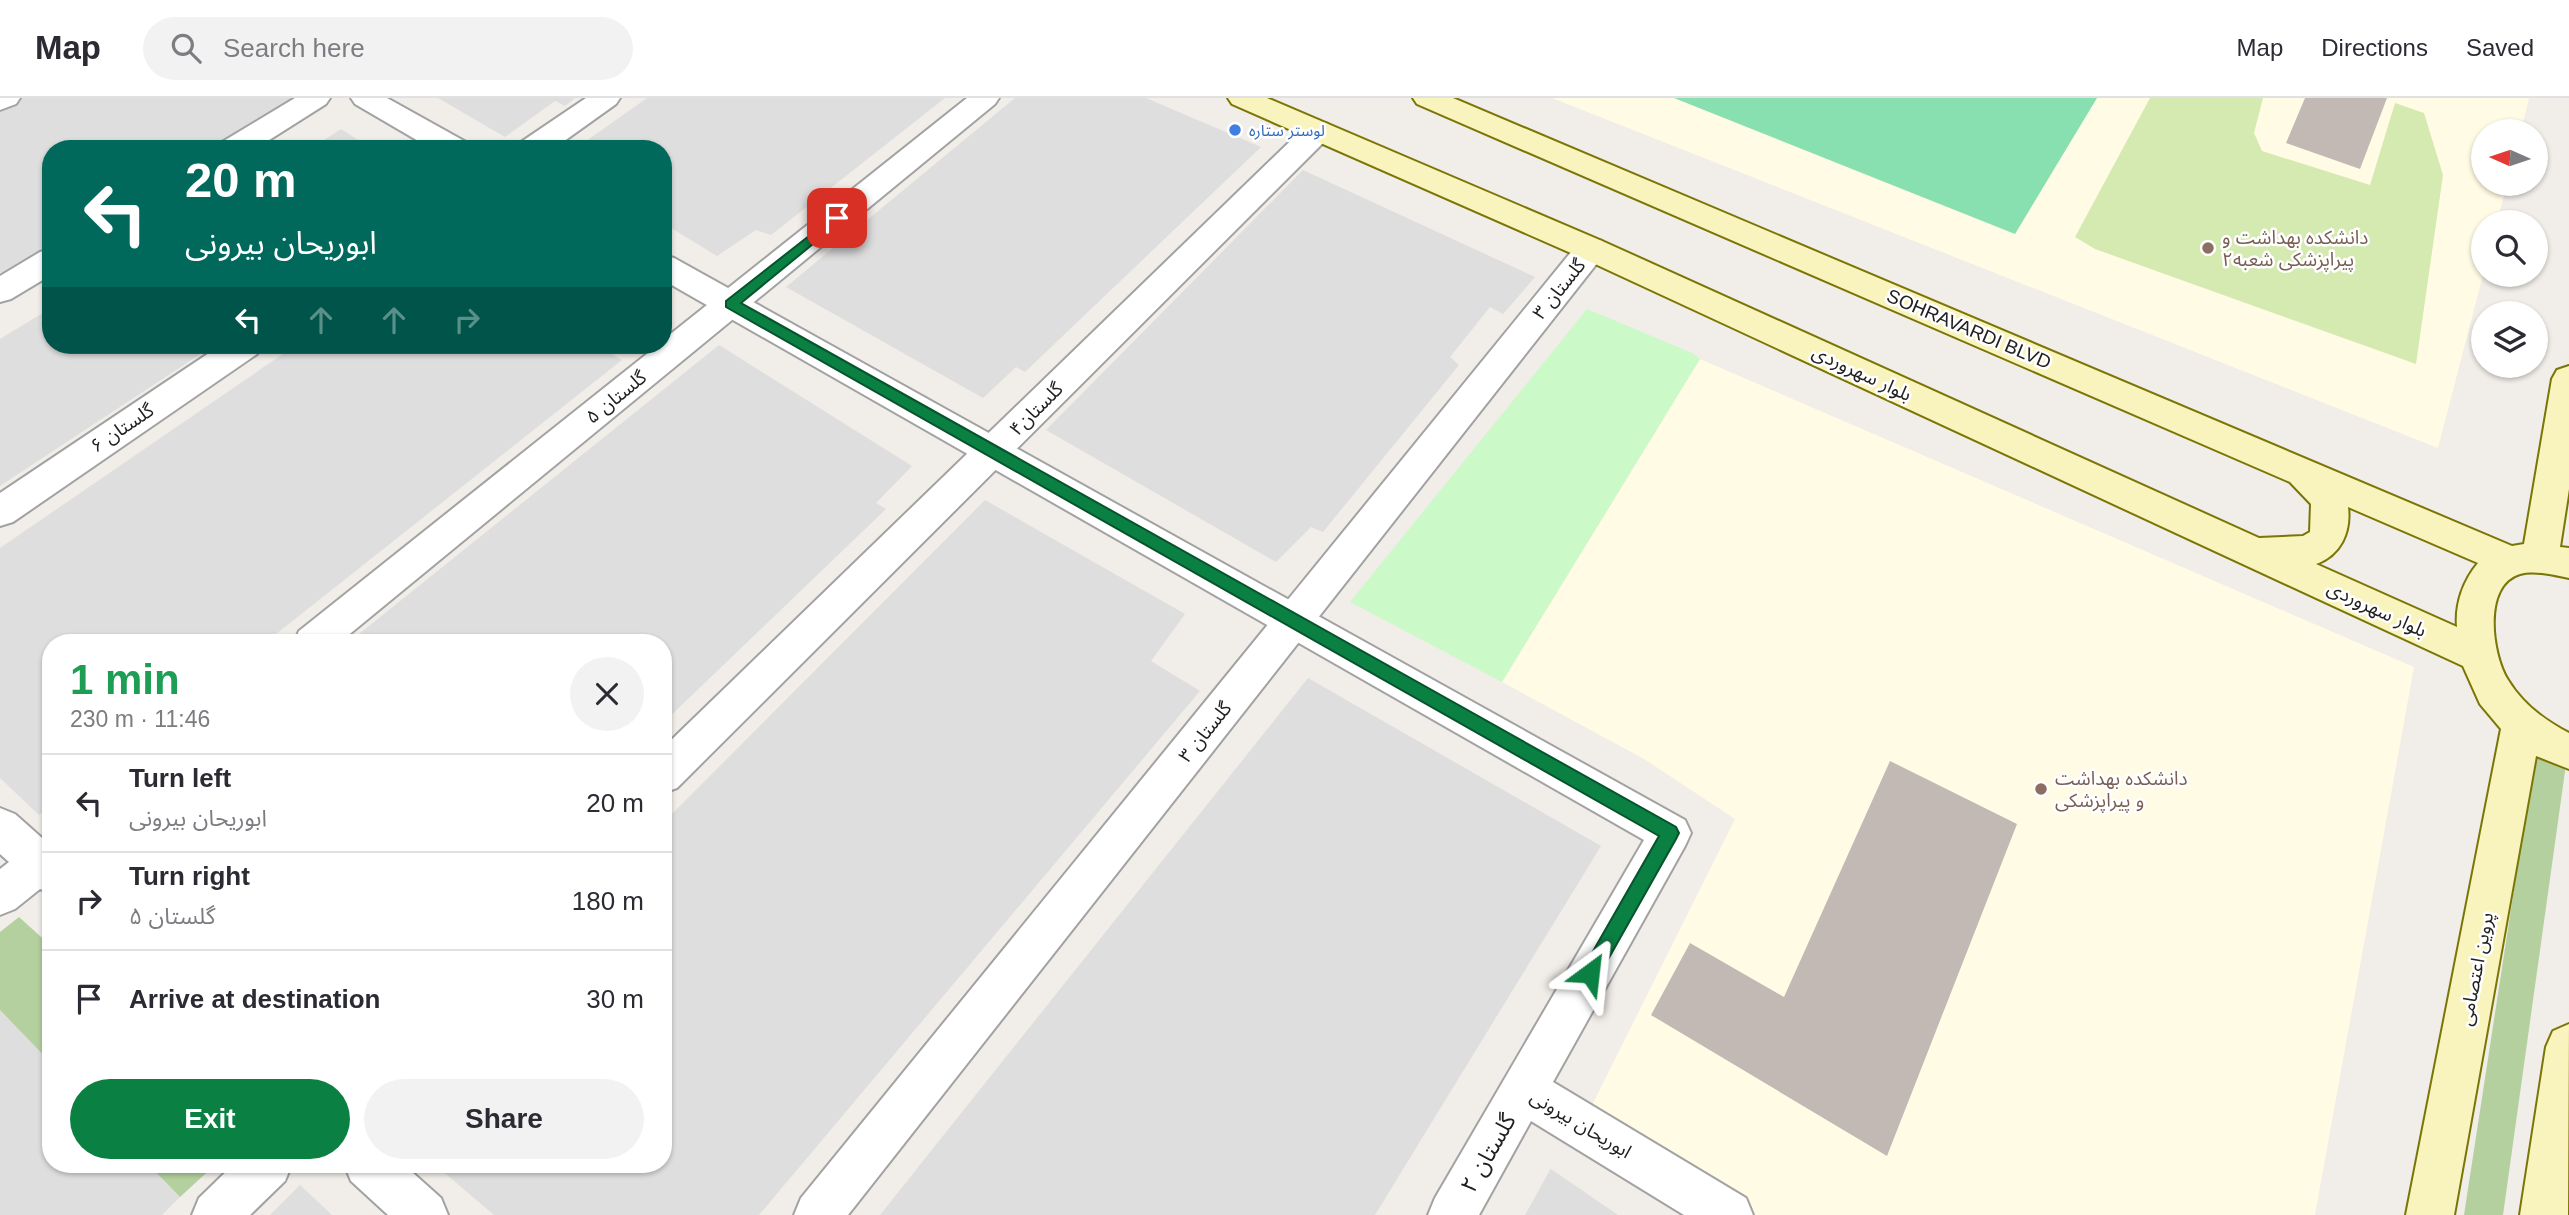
<!DOCTYPE html>
<meta charset="utf-8">
<style>
:root{--surface:#fff;--page:#f2f2f3;--text:#2b2b33;--muted:#7c7c81;--line:#e1e1e2;--accent:#0b8043}
body{margin:0;font-family:Arial,"Noto Sans Arabic",sans-serif;background:var(--page);color:var(--text);height:100vh;display:flex;flex-direction:column;font-size:26px;white-space:nowrap}
*{box-sizing:border-box;margin:0}
p{font-size:23px;color:var(--muted)}
.icon{flex:none;width:38px;height:38px;fill:none;stroke:currentColor;stroke-width:2;stroke-linecap:round;stroke-linejoin:round}
.map{position:relative;flex:1;overflow:hidden}
.sheet{position:absolute;left:42px;top:536px;width:630px;height:539px;display:flex;flex-direction:column;background:var(--surface);border-radius:28px;box-shadow:0 2px 5px #0004}
.sheet>*{flex:none}
.hud{position:absolute;left:42px;top:42px;width:630px;height:214px;border-radius:28px;box-shadow:0 2px 5px #0004;background:#00695c;color:#fff;overflow:hidden}
.needle{width:46px;rotate:273deg}
.fabs{position:absolute;left:2471px;top:21px;display:grid;gap:14px}
.fabs a{display:grid;place-items:center;width:77px;height:77px;border-radius:50%;background:var(--surface);box-shadow:0 2px 5px #0004;font-size:35px}
.pin{position:absolute;display:grid;place-items:center;width:60px;height:60px;color:#fff;margin:-30px;border-radius:14px;box-shadow:0 4px 10px #0006}
.me{position:absolute;width:77px;margin:-38px;rotate:30deg;stroke-linejoin:round;filter:drop-shadow(0 0 5px #0008)}
.turn{display:flex;align-items:center;gap:24px;height:147px;padding:0 28px;font-size:32px}
.turn .icon{width:91px;height:91px;stroke-width:2.5}
.turn b{display:block;font-size:49px;line-height:60px}
.lanes{display:flex;align-items:center;height:66px;padding:0 28px;background:#0003;justify-content:center;gap:35px;direction:ltr}
.lanes .off{opacity:.35}
.round{display:grid;place-items:center;flex:none;width:74px;height:74px;border-radius:37px;background:var(--page)}
.overview{display:flex;align-items:center;justify-content:space-between;height:119px;padding:0 28px}
h1{font-size:42px;font-weight:600;line-height:52px;color:#1e9e55}
.button{display:flex;gap:14px;margin-top:auto;padding:14px 28px}
.button a{flex:1;height:80px;border-radius:42px;background:var(--accent);color:#fff;font-size:28px;font-weight:600;line-height:80px;text-align:center}
.button a+a{background:var(--page);color:var(--text)}
ul{padding:0;list-style:none}
li{display:flex;align-items:center;gap:21px;height:98px;padding:0 28px;border-top:2px solid var(--line)}
li div{flex:1}
li b{display:block;font-size:26px}
li em{font-style:normal}
header{display:flex;align-items:center;gap:42px;box-sizing:border-box;height:98px;padding:0 35px;background:var(--surface);border-bottom:2px solid var(--line)}
header strong{font-size:33px}
nav{display:flex;gap:38px;margin-inline-start:auto;font-size:24px}
.search{width:490px;height:63px;background:var(--page);display:flex;align-items:center;gap:18px;box-sizing:border-box;padding:0 24px;border-radius:38px;color:var(--muted);font-size:26px}
.map>svg:first-child{display:block}
</style>
<header>
<strong>Map</strong>
<div class="search"><svg class="icon" aria-label="search" viewBox="0 0 24 24"><circle cx="10" cy="10" r="6"/><path d="M15 15l6 6"/></svg>Search here</div>
<nav><a>Map</a><a>Directions</a><a>Saved</a></nav>
</header>
<div class="map">
<svg width="2569" height="1117" viewBox="0 0 2569 1117">
<rect width="100%" height="100%" fill="#f1ede8"/>
<path fill="#dfdede" d="M20,0h284l-86,51h-167v99l-46,27 -5,-3v-163z
M438,0h137l-10,8 -10,-5 -50,36z
M647,0h298l-174,137 -15,-5 -39,26 -54,-33v-74h-88z
M1015,0h131l115,49 -236,225 -9,-5 -33,31 -197,-111z
M341,31l31,20h-62z
M1303,72l232,107 -32,37 -13,-7 -40,50 9,8 -136,167 -12,-5 -35,35 -230,-132z
M51,210v37h163l-214,141v-147z
M296,247h321l-9,7 14,8 -356,282h-215v165l-12,8 -39,-37v-230z
M719,247l193,121 -36,37 10,6 -223,214v-81h-314z
M985,402l200,114 -34,47 49,30 -441,524h-265l-60,-51h229v-341z
M1308,580l293,168 -226,369h-495z
M0,912l51,53v101h97l32,33 -18,18h-162z
M1551,1070v1l67,46h-93z
M300,1087l32,30h-62z"/>
<path fill="#fffbe4" d="M1552,0h977l-8,33h-38v53h24l-10,38h-14v53l-45,173z
M1700,261l714,308 -99,548h-586l-147,-90 153,-306 -91,-60 -142,-77z"/>
<path fill="#d5eab0" d="M2150,0h113l-9,35 8,18 108,34 25,-82 29,10 19,62 -27,189 -321,-115 -20,-12z"/>
<path fill="#b4d09e" d="M2537,642l30,17 -64,458h-39z
M19,819l32,29v117l-51,-53v-78z
M148,1066h68l-36,33z"/>
<path fill="#cbf9c7" d="M1587,211l105,44 8,6 -198,323 -152,-80z"/>
<path fill="#88dfb0" d="M1674,0h423l-82,136z"/>
<path fill="#c2b8b4" d="M2305,0h82l-27,71 -74,-26z
M1890,663l127,63 -130,332 -236,-141 39,-72 94,54z"/>
<g fill="none" stroke-linecap="round" stroke-linejoin="round">
<defs>
<path id="minor" d="M0,0h20l-4,6 -16,6z
M586,0h34l-4,6 -63,45h-36l4,-7z
M967,0h32l-4,6 -655,538h-46l5,-11 359,-286h5v-5z
M1318,23l10,3 5,7 -5,7 -651,650 -14,5v-45l645,-624z
M1591,140l11,3 5,8 -5,8 -754,958h-54l7,-17 779,-957z
M221,247h41l-5,9 -244,168 -13,4v-33z
M0,710l15,6 27,24 9,-3v58l-11,-4 -25,20 -15,6v-46l9,-7 -9,-8z
M234,1066h58l-7,17 -35,34h-58l7,-17z
M344,1066h59l38,34 7,17h-60l-37,-34z"/>
<path id="tertiary" d="M295,0h35l-4,6 -71,45h-37l4,-7z
M351,0h36l79,44 4,7h-38l-77,-45z
M51,151v26l-40,24 -11,3v-26l40,-24z
M663,157l11,3 1011,562 6,13 -6,13 -132,236 193,116 7,17h-69l-153,-94 -52,94h-51l7,-17 209,-358 -981,-560z"/>
<path id="secondary" d="M1228,0h39l335,143 657,297 44,-2 7,-4 1,-28 -21,-22 -873,-378 -4,-6h40l1059,448 12,-2 28,-165 5,-9 12,-4v123l-9,58 9,1v30c-15,-3 -34,-8 -49,-4 -38,11 -28,81 -12,106 14,23 37,41 61,53v36l-33,-13 -82,459h-48l95,-486 -21,-25 -17,-38 -883,-409 -348,-153zM2348,409l130,56c-15,18 -23,41 -21,64l-141,-63c25,-9 35,-32 32,-57z
M2569,926l-1,191h-48l26,-168 7,-16z"/>
</defs>
<use href="#minor" stroke="#a2a2a2" stroke-width="4"/>
<use href="#tertiary" stroke="#a2a2a2" stroke-width="4"/>
<use href="#secondary" stroke="#7a7606" stroke-width="4"/>
<use href="#minor" fill="#fff" fill-rule="evenodd"/>
<use href="#tertiary" fill="#fff" fill-rule="evenodd"/>
<use href="#secondary" fill="#f9f3be" fill-rule="evenodd"/>
</g>
<path fill="#0b8043" stroke="#07532c" stroke-width="2" d="M837,116l4,1v6l-100,82 935,524 3,6 -3,6 -79,140 -7,3 -6,-3 -3,-6 3,-6 75,-131 -933,-529v-6z"/>
<circle fill="#3f7fe0" stroke="#fff" stroke-width="2.5" cx="1235" cy="32" r="7"/>
<g fill="#8d6e63" stroke="#fff" stroke-width="2.5">
<circle cx="2208" cy="150" r="7"/>
<circle cx="2041" cy="691" r="7"/>
</g>
<g text-anchor="middle" dominant-baseline="central" stroke-width="5" stroke-linejoin="round" paint-order="stroke">
<g font-size="16" fill="#366cbe" stroke="#fff" text-anchor="start">
<text x="1249" y="32">لوستر ستاره</text>
</g>
<g font-size="19" fill="#785e54" stroke="#fff" text-anchor="start">
<text x="2222" y="139">دانشکده بهداشت و<tspan x="2222" dy="22">پیراپزشکى شعبه۲</tspan></text>
<text x="2055" y="680">دانشکده بهداشت<tspan x="2055" dy="22">و پیراپزشکی</tspan></text>
</g>
<g font-size="19" fill="#212121" stroke="#fff">
<text transform="translate(1559 191) rotate(-51)">گلستان ۳</text>
<text transform="translate(1969 231) rotate(23)">SOHRAVARDI BLVD</text>
<text transform="translate(1862 275) rotate(25)">بلوار سهروردی</text>
<text transform="translate(616 299) rotate(-39)">گلستان ۵</text>
<text transform="translate(1036 311) rotate(-45)">گلستان۴</text>
<text transform="translate(122 330) rotate(-34)">گلستان ۶</text>
<text transform="translate(2377 511) rotate(25)">بلوار سهروردی</text>
<text transform="translate(1205 634) rotate(-51)">گلستان ۳</text>
<text transform="translate(2476 871) rotate(-79)">پروین اعتصامی</text>
<text transform="translate(1581 1026) rotate(31)">ابوریحان بیرونی</text>
</g>
<g font-size="23" fill="#212121" stroke="#fff">
<text transform="translate(1488 1055) rotate(-60)">گلستان ۲</text>
</g>
</g>
</svg>
<div class="fabs">
<a><svg class="needle" viewBox="-14 -14 28 28"><path d="M0-13l5 13h-10z" fill="#e53935"/><path d="M0 13l5-13h-10z" fill="#7c7c81"/></svg></a>
<a><svg class="icon" aria-label="search" viewBox="0 0 24 24"><circle cx="10" cy="10" r="6"/><path d="M15 15l6 6"/></svg></a>
<a><svg class="icon" aria-label="layers" viewBox="0 0 24 24"><path d="M12 4l9 5-9 5-9-5zM3 14l9 5 9-5"/></svg></a>
</div>
<div class="pin" style="left:837px;top:120px;background:#d93025"><svg class="icon" aria-label="arrive" viewBox="0 0 24 24"><path d="M6 21V4h12l-3 4 3 4H6"/></svg></div>
<svg class="me" style="left:1590px;top:875px" viewBox="-20 -20 40 40"><path d="M0-17L14 15 0 8-14 15z" fill="#0b8043" stroke="#fff" stroke-width="4"/></svg>
<div class="hud">
<div class="turn"><svg class="icon" aria-label="left" viewBox="0 0 24 24"><path d="M17 20v-9H6M10 6l-5 5 5 5"/></svg><div><b>20 m</b>ابوریحان بیرونی</div></div>
<div class="lanes"><svg class="icon" aria-label="left" viewBox="0 0 24 24"><path d="M17 20v-9H6M10 6l-5 5 5 5"/></svg><svg class="icon off" aria-label="ahead" viewBox="0 0 24 24"><path d="M12 20V5M6 11l6-6 6 6"/></svg><svg class="icon off" aria-label="ahead" viewBox="0 0 24 24"><path d="M12 20V5M6 11l6-6 6 6"/></svg><svg class="icon off" aria-label="right" viewBox="0 0 24 24"><path d="M7 20v-9h11M14 6l5 5-5 5"/></svg></div>
</div>
<section class="sheet">
<div class="overview"><div><h1>1 min</h1><p>230 m · 11:46</p></div><a class="round"><svg class="icon" aria-label="close" viewBox="0 0 24 24"><path d="M6 6l12 12M18 6L6 18"/></svg></a></div>
<ul>
<li><svg class="icon" aria-label="left" viewBox="0 0 24 24"><path d="M17 20v-9H6M10 6l-5 5 5 5"/></svg><div><b>Turn left</b><p>ابوریحان بیرونی</p></div><em>20 m</em></li>
<li><svg class="icon" aria-label="right" viewBox="0 0 24 24"><path d="M7 20v-9h11M14 6l5 5-5 5"/></svg><div><b>Turn right</b><p>گلستان ۵</p></div><em>180 m</em></li>
<li><svg class="icon" aria-label="arrive" viewBox="0 0 24 24"><path d="M6 21V4h12l-3 4 3 4H6"/></svg><div><b>Arrive at destination</b></div><em>30 m</em></li>
</ul>
<div class="button"><a>Exit</a><a>Share</a></div>
</section>
</div>
